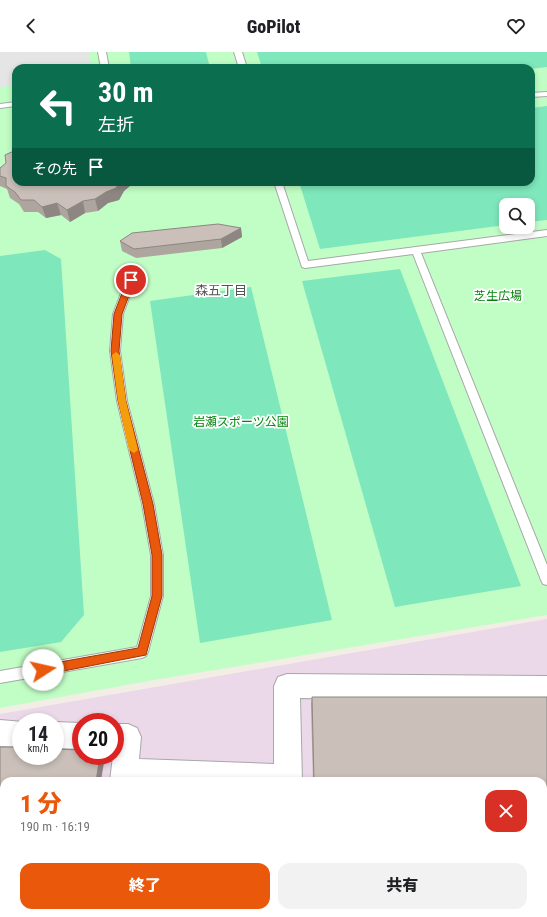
<!DOCTYPE html>
<html lang="ja">
<meta charset="utf-8">
<style>
:root{--surface:#fff;--page:#f2f2f2;--text:#202124;--muted:#757577;--accent:#ea580c}
body{margin:0;font-family:"Roboto Condensed","Noto Sans JP",sans-serif;background:var(--page);color:var(--text);height:100vh;display:flex;flex-direction:column;font-size:15px;white-space:nowrap}
*{box-sizing:border-box;margin:0}
p{font-size:13px;color:var(--muted)}
.icon{flex:none;width:22px;height:22px;fill:none;stroke:currentColor;stroke-width:2;stroke-linecap:round;stroke-linejoin:round}
.map{position:relative;flex:1;overflow:hidden}
.panel{position:absolute;left:0px;top:725px;width:547px;height:140px;display:flex;flex-direction:column;background:var(--surface);border-radius:12px 12px 0 0;box-shadow:0 2px 6px #0003}
.panel>*{flex:none}
.top-card{position:absolute;left:12px;top:12px;width:523px;height:122px;border-radius:12px;box-shadow:0 2px 6px #0003;background:#0b6e4f;color:#fff;overflow:hidden}
.controls{position:absolute;left:499px;top:146px;display:grid;gap:8px}
.controls a{display:grid;place-items:center;width:36px;height:36px;border-radius:8px;background:var(--surface);box-shadow:0 2px 6px #0003;font-size:20px}
.speed{position:absolute;left:12px;top:661px;display:flex;gap:8px;font-size:20px;font-weight:700;text-align:center}
.speed>*{display:grid;place-content:center;width:52px;height:52px;border-radius:50%;background:var(--surface);box-shadow:0 2px 6px #0003;line-height:1}
.speed small{font-size:10px;font-weight:400}
.speed .limit{border:6px solid #d22;background:#fff;color:#111}
.pin{position:absolute;display:grid;place-items:center;width:34px;height:34px;color:#fff;margin:-17px;border:2px solid #fff;border-radius:50%;box-shadow:0 1px 4px #0007}
.me{position:absolute;width:44px;margin:-22px;rotate:80deg;stroke-linejoin:round;filter:drop-shadow(0 0 3px #0008)}
.turn{display:flex;align-items:center;gap:14px;height:84px;padding:0 20px;font-size:18px}
.turn .icon{width:52px;height:52px;stroke-width:2.5}
.turn b{display:block;font-size:28px;line-height:34px}
.then{display:flex;align-items:center;height:38px;padding:0 20px;background:#0003;gap:8px;font-size:15px}
.round{display:grid;place-items:center;flex:none;width:42px;height:42px;border-radius:12px;background:var(--page)}
.overview{display:flex;align-items:center;justify-content:space-between;height:68px;padding:0 20px}
h1{font-size:24px;font-weight:800;line-height:30px;color:var(--accent)}
.cta{display:flex;gap:8px;margin-top:auto;padding:8px 20px}
.cta a{flex:1;height:46px;border-radius:12px;background:var(--accent);color:#fff;font-size:16px;font-weight:800;line-height:46px;text-align:center}
.cta a+a{background:var(--page);color:var(--text)}
header{display:flex;justify-content:space-between;align-items:center;height:52px;padding:0 20px;background:var(--surface);font-size:18px;font-weight:800}
.map>svg:first-child{display:block}
</style>
<header><svg class="icon" aria-label="back" viewBox="0 0 24 24"><path d="M15 5l-7 7 7 7"/></svg>GoPilot<svg class="icon" aria-label="heart" viewBox="0 0 24 24"><path d="M12 20l-8-8c-3-5 5-10 8-4 3-6 11-1 8 4z"/></svg></header>
<div class="map">
<svg width="547" height="865" viewBox="0 0 547 865">
<rect width="100%" height="100%" fill="#f2eee6"/>
<path fill="#ebd8e8" fill-rule="evenodd" d="M547,567v298h-547v-203zM21,670h34v34h-34zM81,670h34v34h-34zM4,729h539v132h-539z"/>
<path fill="#c1fec5" fill-rule="evenodd" d="M0,0h547v563l-393,65 -154,28zM16,16h515v114h-515zM506,153h22v22h-22z"/>
<path fill="#7ee7bc" d="M129,0h77l4,16h-79z
M257,0h290v15l-16,2 -269,-1z
M547,54v114l-19,2v-17h-22v20l-186,24 -21,-67h232v-74z
M45,198l16,9 23,356 -23,27 -61,10v-396z
M400,217l121,317 -126,21 -93,-326z
M251,235l81,333 -132,23 -50,-342z"/>
<path fill="#e5e5e5" d="M0,0h89l2,16h-75v17l-16,2z"/>
<g fill="none" stroke-linecap="round" stroke-linejoin="round">
<defs>
<path id="lane" d="M98,0h8l3,16h-8z
M234,0h8l5,16h-8z
M547,40v4l-16,1v-4z
M16,50v4l-16,2v-4z
M274,130h8l26,79 239,-31v6l-126,17 126,312v20l-4,-1 -2,-4 -128,-326 -108,14 -3,-1z
M131,225l5,3 -13,34 -3,37 7,50 27,103 9,51v41l-15,56 -2,4 -4,2 -142,25v-12l137,-24 14,-51v-41l-9,-51 -25,-103 -7,-50 3,-37 13,-34z"/>
<path id="street" d="M287,622l260,2v26l-247,-4 2,83h-192l3,-25h2v-32h13l9,4 4,9 -2,22 135,5v-78l4,-9z
M0,668l24,2h-3v25l-21,-1z
M54,670h1l26,1v26l-26,-1z
M95,861h30l-1,4h-30z
M273,861h30v4h-30z"/>
</defs>
<use href="#lane" stroke="#a8a8a8" stroke-width="2"/>
<use href="#street" stroke="#a8a8a8" stroke-width="2"/>
<use href="#lane" fill="#fff" fill-rule="evenodd"/>
<use href="#street" fill="#fff" fill-rule="evenodd"/>
</g>
<path fill="#aea59f" d="M6,111l125,22 -7,6 -5,9 -11,3 -10,8 -13,2 -15,9 -9,-7 -15,3 -8,-6h-14l-5,-8 -9,-6 -3,-9 -7,-3v-18z
M241,176l1,9 -20,11 -86,10 -14,-7 -2,-10z
M312,645h235v220h-230v-4h226v-132h-230l-2,-77z"/>
<path fill="#8d8682" d="M120,130h11v3l-7,6 -5,9 -11,3 -10,8 -3,-12z
M83,149l2,12 -15,9 -3,-12z
M57,151l4,12 -15,3 -4,-11z
M241,176l1,9 -20,11 -1,-9z
M100,704h5l-4,25h-5z
M76,861h6l-1,4h-5z"/>
<path fill="#cac0b9" stroke="#8d8682" d="M16,98v32h104l-4,6 -10,4 -11,7 -12,2 -16,9 -10,-7 -15,4 -8,-7h-13l-6,-8 -9,-6v-8l-6,-2v-8l6,-5 -1,-8z
M218,172l23,4 -20,11 -87,10 -14,-8 12,-8z
M312,645h235v220h-229v-4h225v-132h-229z
M0,695h21v9h34v-7l26,1v6h19l-4,25h-92v132h72v4h-76z"/>
<path fill="#ea580c" stroke="#983908" d="M131,225l4,3 -13,34 -3,37 7,50 27,103 9,51v41l-16,59 -103,20 -4,-2 -2,-3 2,-4 4,-1 95,-17 14,-52v-41l-9,-51 -25,-103 -7,-50 3,-37 13,-34z"/>
<path fill="#f59e0b" d="M116,300l4,3 6,46 12,49 -4,3 -5,-3 -11,-49 -6,-46z"/>
<g text-anchor="middle" dominant-baseline="central" stroke-width="3.5" stroke-linejoin="round" paint-order="stroke">
<g font-size="12" fill="#03850b" stroke="#fff">
<text x="498" y="244">芝生広場</text>
<text x="241" y="370">岩瀬スポーツ公園</text>
</g>
<g font-size="13" fill="#545454" stroke="#fff">
<text x="221" y="238">森五丁目</text>
</g>
</g>
</svg>
<div class="controls">
<a><svg class="icon" aria-label="search" viewBox="0 0 24 24"><circle cx="10" cy="10" r="6"/><path d="M15 15l6 6"/></svg></a>
</div>
<div class="speed"><div>14<small>km/h</small></div><div class="limit">20</div></div>
<div class="pin" style="left:131px;top:228px;background:#d93025"><svg class="icon" aria-label="arrive" viewBox="0 0 24 24"><path d="M6 21V4h12l-3 4 3 4H6"/></svg></div>
<svg class="me" style="left:43px;top:618px" viewBox="-20 -20 40 40"><circle r="19" fill="#fff"/><path d="M0-13L10 11 0 6-10 11z" fill="#ea580c"/></svg>
<div class="top-card">
<div class="turn"><svg class="icon" aria-label="left" viewBox="0 0 24 24"><path d="M17 20v-9H6M10 6l-5 5 5 5"/></svg><div><b>30 m</b>左折</div></div>
<div class="then">その先<svg class="icon" aria-label="arrive" viewBox="0 0 24 24"><path d="M6 21V4h12l-3 4 3 4H6"/></svg></div>
</div>
<section class="panel">
<div class="overview"><div><h1>1 分</h1><p>190 m · 16:19</p></div><a class="round" style="background:#d93025;color:#fff"><svg class="icon" aria-label="close" viewBox="0 0 24 24"><path d="M6 6l12 12M18 6L6 18"/></svg></a></div>
<div class="cta"><a>終了</a><a>共有</a></div>
</section>
</div>
